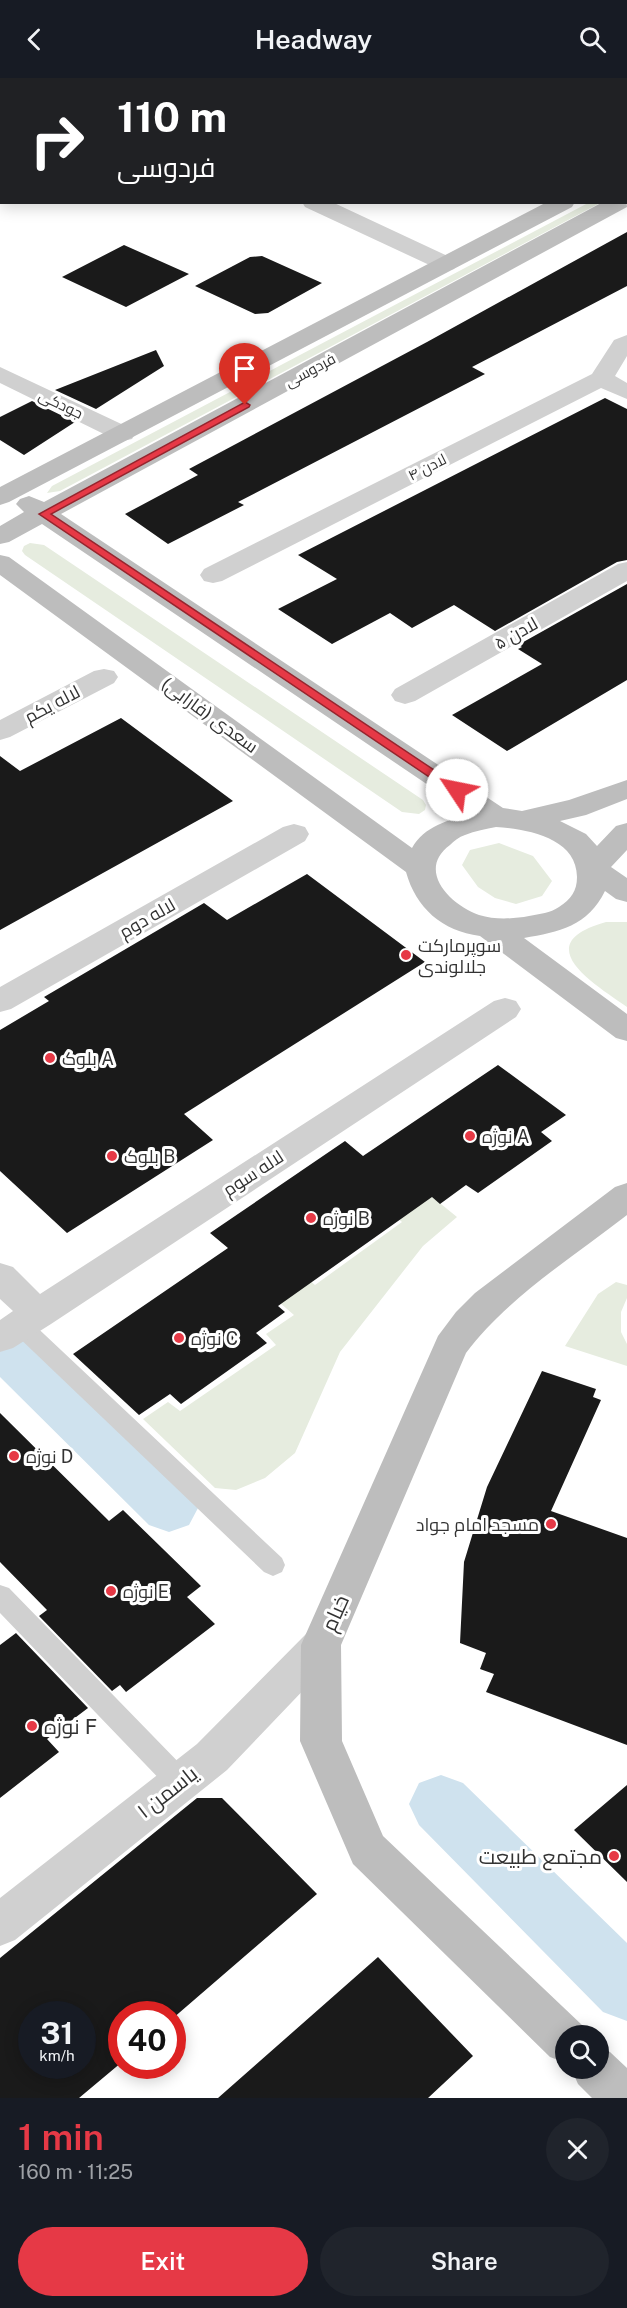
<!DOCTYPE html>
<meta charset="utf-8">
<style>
:root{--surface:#171b24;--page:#20242c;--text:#f1f3f6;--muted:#9ea1a6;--accent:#e63946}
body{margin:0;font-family:"Public Sans",Cairo,sans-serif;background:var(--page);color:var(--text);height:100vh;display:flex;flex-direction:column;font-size:22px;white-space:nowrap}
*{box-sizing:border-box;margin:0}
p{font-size:20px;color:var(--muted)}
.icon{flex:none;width:33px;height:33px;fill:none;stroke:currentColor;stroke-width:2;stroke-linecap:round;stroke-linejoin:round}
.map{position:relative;height:2020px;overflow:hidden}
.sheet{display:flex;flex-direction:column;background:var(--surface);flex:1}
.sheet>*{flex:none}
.top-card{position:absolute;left:0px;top:0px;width:627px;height:126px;box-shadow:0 3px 15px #0003;background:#202124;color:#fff;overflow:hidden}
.fabs{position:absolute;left:555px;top:1947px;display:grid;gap:12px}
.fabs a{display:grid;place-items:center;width:54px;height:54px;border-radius:50%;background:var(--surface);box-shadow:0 3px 15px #0003;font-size:30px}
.speed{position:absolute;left:18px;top:1923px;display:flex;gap:12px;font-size:30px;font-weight:700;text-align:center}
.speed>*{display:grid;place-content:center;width:78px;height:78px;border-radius:50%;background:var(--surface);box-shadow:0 3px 15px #0003;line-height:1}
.speed small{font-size:15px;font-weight:400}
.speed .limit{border:9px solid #d22;background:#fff;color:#111}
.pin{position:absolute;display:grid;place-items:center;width:51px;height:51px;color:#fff;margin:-62px -26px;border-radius:50% 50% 50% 0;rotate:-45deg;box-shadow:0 0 6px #0007}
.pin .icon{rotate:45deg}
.me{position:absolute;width:66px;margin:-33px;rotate:304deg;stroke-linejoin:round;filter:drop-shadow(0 0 4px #0008)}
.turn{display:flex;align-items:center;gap:21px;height:126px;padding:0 18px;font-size:27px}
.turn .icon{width:78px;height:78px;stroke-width:2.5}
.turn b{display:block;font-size:42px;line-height:51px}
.round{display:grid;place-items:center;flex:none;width:63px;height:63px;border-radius:32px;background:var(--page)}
.headline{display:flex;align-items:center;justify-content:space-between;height:102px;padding:0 18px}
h1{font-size:36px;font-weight:600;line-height:45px;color:var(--accent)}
.button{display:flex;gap:12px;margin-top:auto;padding:12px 18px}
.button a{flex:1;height:69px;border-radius:36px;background:var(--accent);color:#fff;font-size:24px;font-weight:600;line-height:69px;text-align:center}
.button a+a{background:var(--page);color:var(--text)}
header{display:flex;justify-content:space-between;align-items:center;height:78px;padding:0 18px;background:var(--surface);font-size:27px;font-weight:600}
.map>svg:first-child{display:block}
</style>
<header><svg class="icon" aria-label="back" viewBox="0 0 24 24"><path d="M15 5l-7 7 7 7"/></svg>Headway<svg class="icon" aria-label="search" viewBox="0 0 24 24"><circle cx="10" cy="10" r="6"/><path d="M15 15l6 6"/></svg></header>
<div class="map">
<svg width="627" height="2020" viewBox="0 0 627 2020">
<rect width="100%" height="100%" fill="#fff"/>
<path fill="#e6ecdf" d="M588,125h12l-540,288 -13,2 5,-7z
M30,465l14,2 379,255 3,5 -1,5 -6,4 -17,-2 -377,-257 -3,-4 2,-5z
M499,765l34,13 19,25 -10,15 -26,8 -21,-6 -17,-11 -16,-22 8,-15z
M606,844h21v85c-33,-23 -100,-63 -21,-85z
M425,1113l32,26 -34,29 -83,106 -45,101 -30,25 -29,12 -21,-2 -72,-69 25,-17 12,9 96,-66 -10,-11 28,-19 -22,-19 31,-21 12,10 87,-63 -9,-8z
M616,1204l11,3v13l-6,14v20l6,12v22l-62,-20 33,-52z"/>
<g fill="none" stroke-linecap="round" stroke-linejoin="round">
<path fill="#cfe2ee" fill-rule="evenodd" d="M0,1244l19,6 170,163 9,17 -9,17 -20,7 -20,-7 -149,-148z
M441,1697l22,8 164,160v78l-24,-9 -184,-187 -10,-21 10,-21z"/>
</g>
<path fill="#1a1a1a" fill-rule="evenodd" d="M627,154v54l-155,81 13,7 -247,128 6,3 -76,39 -43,-30 73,-39 -9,-6 238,-127z
M124,167l65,29 -63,33 -64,-30z
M262,178l60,27 -54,30 -13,1 -60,-28 55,-29z
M156,272l8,16 -68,43 -41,-19z
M605,320l22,11v151l-10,2 -122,69 -41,-26 -42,23 -22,-15 -58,31 -54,-35 59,-30 -39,-24z
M32,323l43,21 -51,33 -24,-15v-23z
M627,506v96l-120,71 -55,-36 90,-51 -24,-15 4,-2 -4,-2z
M121,640l112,83 -233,129v-174l20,15z
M307,796l118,88 -241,152 29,26 -146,93 -67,-62v-141l49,-29 -5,-4 160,-94 23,17z
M498,987l68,50 -25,17 11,9 -74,52 -12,-8 -26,19 -8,-7 -154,109 7,6 -29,21 11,10 -86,61 -11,-10 -31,21 -66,-61 155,-106 -18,-15 135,-92 18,15z
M542,1293l54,18 -3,8 8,3 -50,111 76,27v207l-141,-53 8,-18 -14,-5 6,-16 -26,-10 4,-81 23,-75z
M0,1335l109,108 14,-11 78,76 -14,11 28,27 -89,68 -6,-7 -8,6 -73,-75 8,-6 -47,-48z
M16,1555l72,75 -41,31 12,13 -59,46v-153z
M627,1707v97l-53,-52z
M197,1720h25l95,96 -145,125v-5h-50v48l-43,36h-79v-140zM32,1936h50v52h-50z
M378,1879l95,99 -45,42h-210z"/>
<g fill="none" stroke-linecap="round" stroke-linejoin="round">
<path fill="#d0d0d0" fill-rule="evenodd" d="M20,1238l8,3 254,239 3,7 -3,7 -9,4 -9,-4 -252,-241 -3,-6 3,-6z
M0,1507l9,3 179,184 4,9 -4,9 -9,3 -9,-3 -170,-177z"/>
<path fill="#d0d0d0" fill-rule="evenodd" d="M66,0h21l-22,2z
M322,0h23l1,2h-23z
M0,68h2l-2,13z
M302,124h30l122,57 3,5 -3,5 -8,2 -8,-2 -133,-62z
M627,257v21l-12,20 12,7v16l-26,-11 -379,193 -9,2 -9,-2 -4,-6 4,-6 388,-195 22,-34z
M0,289l132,62 3,5 -3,5 -9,2 -9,-2 -114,-56z
M627,484v19l-212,120 -10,3 -10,-3 -4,-6 4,-6 223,-125z
M104,591l10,2 4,6 -4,6 -104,54 -10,3v-20l94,-49z
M294,746l11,3 4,7 -4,7 -294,168 -11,3v-25l283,-160z
M505,920l11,3 5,8 -5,8 -465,307 -38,24 -13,4v-32l13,-9 -13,-12v-36l13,4 27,27 454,-293z
M321,1549l14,6 6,12 -6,12 -108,113 -212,170 -15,6v-48l197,-154 110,-111z"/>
<path fill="#bdbdbd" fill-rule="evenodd" d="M626,86h1v12h-1z
M626,119l1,10 -566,307 442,294 19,3 47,-11 58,-20v19l-41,16 -26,6 26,13 11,12 19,-20 11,-3v27l-16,17 16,11v24l-11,-3 -11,-8c-17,35 -46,41 -81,47l103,76v27l-11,-3 -136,-102c-38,-5 -64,-28 -74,-64l-406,-297v-20l9,2 403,291c12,-22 37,-28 59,-34l-429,-290 -33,18 -9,2v-18l24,-14 -8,-8 4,-5 9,-3 15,6 559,-300h23zM496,749c31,2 81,11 81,50 0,14 -6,22 -18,30 -9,6 -19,7 -30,9 -16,3 -34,4 -50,-1 -29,-10 -63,-45 -29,-70 4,-4 9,-8 15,-10 10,-4 21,-6 31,-8z
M547,124h28l-3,5 -563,295 -9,3v-18z
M627,1105v32c-54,42 -120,83 -161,138l-125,292 1,96 41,95 199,189 4,11h-20v27l-16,-6 -197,-193 -53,-123 1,-96 137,-309 18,-24 19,-19 140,-106z
M598,1969l12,5 17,16v30h-35l-14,-14 -7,-16h27z"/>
</g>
<path fill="#e63946" stroke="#96252e" stroke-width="1.5" d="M245,324l5,3 -1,2 -198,107 410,274v5h-8l-414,-279z"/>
<g fill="#e63946" stroke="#fff" stroke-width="2">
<circle cx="406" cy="877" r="6"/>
<circle cx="50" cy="980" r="6"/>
<circle cx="470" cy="1058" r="6"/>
<circle cx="112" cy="1078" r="6"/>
<circle cx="311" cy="1140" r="6"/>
<circle cx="179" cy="1260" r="6"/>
<circle cx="14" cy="1378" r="6"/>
<circle cx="551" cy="1446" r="6"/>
<circle cx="111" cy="1513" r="6"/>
<circle cx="32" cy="1648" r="6"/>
<circle cx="614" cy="1778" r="6"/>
</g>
<g text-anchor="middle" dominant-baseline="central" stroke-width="6" stroke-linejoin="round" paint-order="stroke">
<g font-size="15" fill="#333" stroke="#fff">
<text transform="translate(310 292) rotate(-28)">فردوسی</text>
<text transform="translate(61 326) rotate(26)">جودکی</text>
<text transform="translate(427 389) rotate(-27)">لادن ۴</text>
</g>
<g font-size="18" fill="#333" stroke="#fff">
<text transform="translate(516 555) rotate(-29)">لادن ۵</text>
<text transform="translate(52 626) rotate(-28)">لاله یکم</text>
<text transform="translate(210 637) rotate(36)">سعدی (فارابی)</text>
<text transform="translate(147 840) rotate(-30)">لاله دوم</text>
<text transform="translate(253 1095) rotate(-33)">لاله سوم</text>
</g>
<g font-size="18" fill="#333" stroke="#fff" text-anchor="start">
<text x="418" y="867">سوپرمارکت<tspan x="418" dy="21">جلالوندی</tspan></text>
<text x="62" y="980">بلوک A</text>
<text x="482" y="1058">نوژه A</text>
<text x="124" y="1078">بلوک B</text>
<text x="323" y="1140">نوژه B</text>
<text x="191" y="1260">نوژه C</text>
<text x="26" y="1378">نوژه D</text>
<text x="539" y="1446" text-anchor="end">مسجد امام جواد</text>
<text x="123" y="1513">نوژه E</text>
</g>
<g font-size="21" fill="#333" stroke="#fff">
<text transform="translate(335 1535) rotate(-66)">خیام</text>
<text transform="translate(167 1714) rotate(-38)">یاسمن ۱</text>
</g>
<g font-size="21" fill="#333" stroke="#fff" text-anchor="start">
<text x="44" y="1648">نوژه F</text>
<text x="602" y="1778" text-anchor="end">مجتمع طبیعت</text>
</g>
</g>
</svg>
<div class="fabs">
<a><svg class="icon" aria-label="search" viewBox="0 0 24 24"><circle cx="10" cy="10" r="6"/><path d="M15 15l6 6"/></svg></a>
</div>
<div class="speed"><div>31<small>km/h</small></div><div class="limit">40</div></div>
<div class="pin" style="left:245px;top:327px;background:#d93025"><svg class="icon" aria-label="arrive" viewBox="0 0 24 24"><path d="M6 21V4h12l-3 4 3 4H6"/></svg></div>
<svg class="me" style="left:457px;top:712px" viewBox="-20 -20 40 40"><circle r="19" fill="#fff"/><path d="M0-13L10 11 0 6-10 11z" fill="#e63946"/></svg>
<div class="top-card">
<div class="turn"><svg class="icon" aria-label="right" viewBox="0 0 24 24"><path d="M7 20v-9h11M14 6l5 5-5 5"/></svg><div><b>110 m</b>فردوسی</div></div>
</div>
</div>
<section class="sheet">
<div class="headline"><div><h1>1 min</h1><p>160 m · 11:25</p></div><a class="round"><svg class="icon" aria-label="close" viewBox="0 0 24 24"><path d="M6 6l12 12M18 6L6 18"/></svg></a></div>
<div class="button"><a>Exit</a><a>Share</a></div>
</section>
